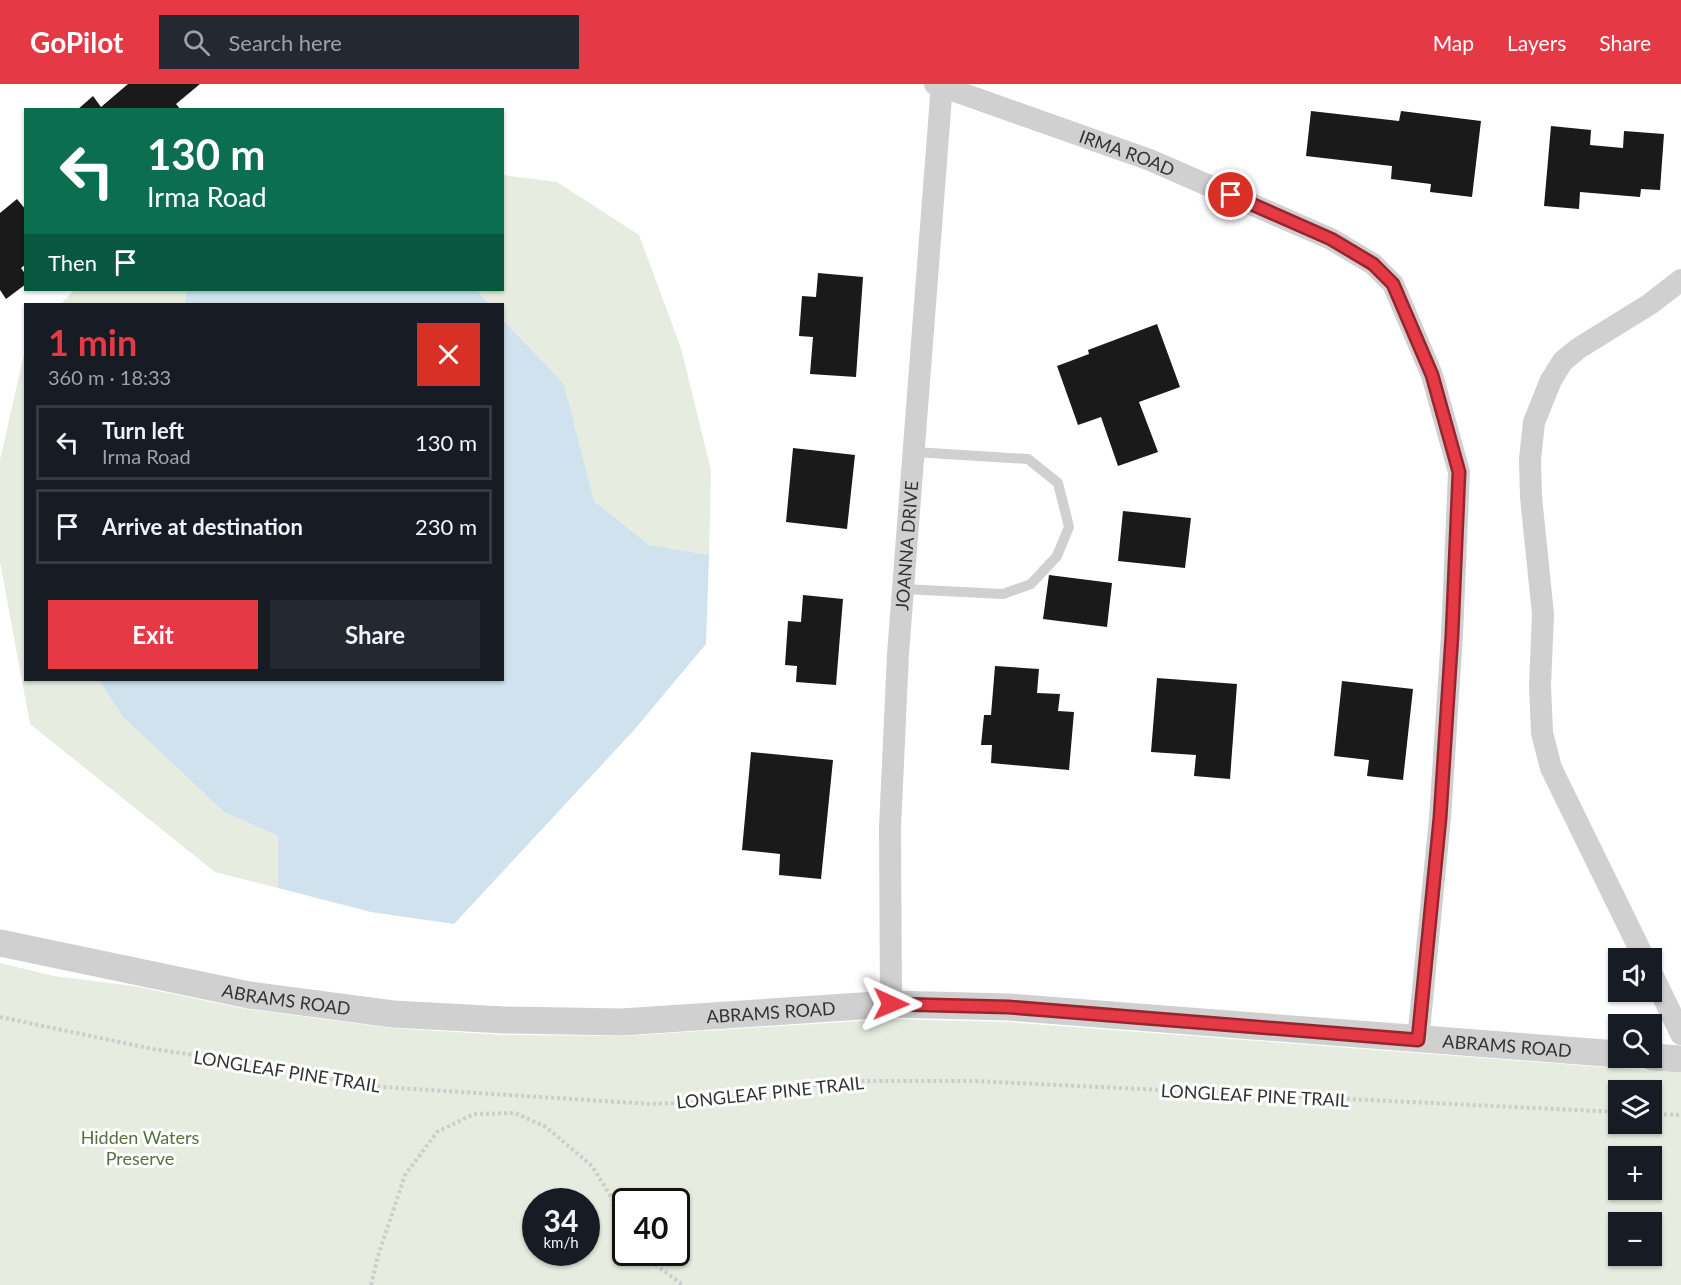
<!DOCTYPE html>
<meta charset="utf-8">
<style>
:root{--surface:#171b24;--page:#242831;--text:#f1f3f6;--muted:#9ea1a6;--line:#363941;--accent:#e63946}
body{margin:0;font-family:Lato,sans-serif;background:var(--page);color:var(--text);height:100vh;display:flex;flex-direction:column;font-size:22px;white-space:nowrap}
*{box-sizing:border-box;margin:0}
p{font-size:20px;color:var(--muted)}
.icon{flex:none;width:33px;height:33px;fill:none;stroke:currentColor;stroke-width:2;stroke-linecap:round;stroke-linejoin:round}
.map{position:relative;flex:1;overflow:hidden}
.side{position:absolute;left:24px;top:219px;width:480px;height:378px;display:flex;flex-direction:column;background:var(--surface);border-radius:0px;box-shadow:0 2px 4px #0004}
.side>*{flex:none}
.guide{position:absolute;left:24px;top:24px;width:480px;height:183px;border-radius:0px;box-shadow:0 2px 4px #0004;background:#0b6e4f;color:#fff;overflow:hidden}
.tools{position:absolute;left:1608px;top:864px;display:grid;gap:12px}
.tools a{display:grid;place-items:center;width:54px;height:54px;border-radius:0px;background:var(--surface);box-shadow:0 2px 4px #0004;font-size:30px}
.speed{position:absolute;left:522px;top:1104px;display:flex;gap:12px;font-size:30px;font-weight:700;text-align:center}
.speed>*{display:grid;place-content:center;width:78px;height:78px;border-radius:50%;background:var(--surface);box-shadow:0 2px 4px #0004;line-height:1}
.speed small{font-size:15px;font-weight:400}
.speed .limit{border:3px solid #111;border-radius:9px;background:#fff;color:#111}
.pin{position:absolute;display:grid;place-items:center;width:51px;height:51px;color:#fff;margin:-26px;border:3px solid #fff;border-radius:50%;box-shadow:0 2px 6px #0007}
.me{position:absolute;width:66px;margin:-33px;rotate:91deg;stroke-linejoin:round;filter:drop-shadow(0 0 4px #0008)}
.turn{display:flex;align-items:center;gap:21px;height:126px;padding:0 24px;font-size:27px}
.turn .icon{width:78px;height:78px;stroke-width:2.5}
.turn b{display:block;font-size:42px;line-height:51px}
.then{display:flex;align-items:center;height:57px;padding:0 24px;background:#0003;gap:12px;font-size:22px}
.round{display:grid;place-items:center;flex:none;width:63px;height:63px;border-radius:0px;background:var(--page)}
.summary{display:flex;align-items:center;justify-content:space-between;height:102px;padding:0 24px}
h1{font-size:36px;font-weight:700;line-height:45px;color:var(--accent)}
.cta{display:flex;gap:12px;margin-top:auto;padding:12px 24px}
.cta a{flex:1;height:69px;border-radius:0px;background:var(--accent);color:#fff;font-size:24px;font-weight:700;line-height:69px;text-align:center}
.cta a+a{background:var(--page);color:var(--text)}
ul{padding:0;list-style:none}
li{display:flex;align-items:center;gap:18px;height:75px;margin:0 12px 9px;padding:0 12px;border:3px solid var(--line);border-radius:0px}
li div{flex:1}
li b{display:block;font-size:22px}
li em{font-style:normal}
header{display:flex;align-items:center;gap:36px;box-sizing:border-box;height:84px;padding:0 30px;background:var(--accent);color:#fff}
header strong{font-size:28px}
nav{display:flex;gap:33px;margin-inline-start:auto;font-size:21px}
.search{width:420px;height:54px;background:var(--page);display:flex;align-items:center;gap:15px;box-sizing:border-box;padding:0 21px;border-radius:0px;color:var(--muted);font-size:22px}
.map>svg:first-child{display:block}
</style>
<header>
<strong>GoPilot</strong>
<div class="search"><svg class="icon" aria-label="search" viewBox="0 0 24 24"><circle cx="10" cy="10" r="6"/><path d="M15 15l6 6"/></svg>Search here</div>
<nav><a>Map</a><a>Layers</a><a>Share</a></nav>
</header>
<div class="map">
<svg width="1681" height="1201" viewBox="0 0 1681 1201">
<rect width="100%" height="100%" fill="#fff"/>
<path fill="#e6ecdf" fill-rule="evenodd" d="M503,91l54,7 82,53 42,113 30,122 -2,85 -60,-10 -55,-44 -30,-117 -61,-64 -1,-16h-13l-12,-14h25z
M74,206h112l-1,14h-124z
M25,266l1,330h73l24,37 101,95 54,24v52l-63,-16 -185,-148 -30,-162v-102z
M0,879l54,13 80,10 112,23 145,19 113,7 120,1 267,-17 116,3 674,51v212h-1681zM1618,1006h34v34h-34zM1618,1072h34v34h-34zM536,1118h50v50h-50zM626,1118h50v50h-50zM1618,1138h34v34h-34z"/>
<path fill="#cfe2ee" d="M186,206h291l12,14h-304z
M503,236l61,64 30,117 55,44 60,10 -3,89 -71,85 -181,195 -83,-12 -93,-24v-52l-54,-24 -101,-95 -24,-37h403z"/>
<path fill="#1a1a1a" d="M128,0h72l-24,20 5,6h-104l16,-14 8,11z
M1311,27l88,10 2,-10 80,10 -9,76 -42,-5 1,-8 -40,-5 1,-13 -86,-10z
M1551,42l40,4 -1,15 33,3 1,-17 40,3 -4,56 -19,-1 -1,8 -60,-5 -1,17 -35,-3z
M17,115l9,11v54l-5,4 5,7v9l-20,15 -6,-9v-77z
M818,189l45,4 -7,100 -46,-3 3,-37 -14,-1 3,-40 14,1z
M1157,240l23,63 -41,15 19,50 -40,14 -17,-49 -23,8 -21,-59 32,-12 -1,-4z
M793,364l62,7 -8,74 -61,-7z
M1123,427l68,7 -6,50 -67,-7z
M1049,491l63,8 -5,44 -64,-8z
M803,511l40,4 -7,86 -40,-3 1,-16 -12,-1 3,-44 13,1z
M995,582l44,3 -2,24 23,1 -2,17 16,1 -5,58 -78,-7 1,-18h-11l3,-30h7z
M1157,594l80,6 -7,95 -36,-3 2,-21 -45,-3z
M1342,597l71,8 -10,91 -36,-4 2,-16 -35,-4z
M751,668l82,8 -12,119 -42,-4 1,-21 -38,-4z"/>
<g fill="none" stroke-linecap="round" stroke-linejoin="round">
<path stroke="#cdcdcd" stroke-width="4" stroke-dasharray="3 3" stroke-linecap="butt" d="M0,933l153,32 104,15 110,22 284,18 53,-2 62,-12 97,-9h112l643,31
M1652,1030l29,1
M643,1168l2,5 38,28
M371,1201l7,-29 27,-81 32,-43 37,-18 41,-1 31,14 46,39 34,55"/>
<path stroke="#d0d0d0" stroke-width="10" d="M903,505l100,5 28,-10 26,-28 12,-29 -11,-44 -30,-24 -114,-7"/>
<g stroke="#d0d0d0" stroke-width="22">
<path id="s1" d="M935,0l215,76 181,79 42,25 20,20 39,91 27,97 -7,163 -12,183 -22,222"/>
<path d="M1644,874l-93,-190 -9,-35 -2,-47 3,-72 -12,-117 -1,-38 4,-37 17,-42 12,-19 16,-13 71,-44 31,-24"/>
<path d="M1652,890l29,60"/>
<path id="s2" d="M891,920l-1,-176 8,-174 44,-570"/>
</g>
<g stroke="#d0d0d0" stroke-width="27">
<path id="s3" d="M0,859l249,52 144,19 111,6 118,2 269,-18 117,3 610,47"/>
<path d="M1652,973l29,2"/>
</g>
</g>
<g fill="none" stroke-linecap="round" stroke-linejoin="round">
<defs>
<path id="route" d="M891,920l117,3 410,33 22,-222 12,-183 7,-163 -27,-97 -39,-91 -20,-20 -42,-25 -100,-44"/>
</defs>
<use href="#route" stroke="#96252e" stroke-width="15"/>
<use href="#route" stroke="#e63946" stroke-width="10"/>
</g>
<g text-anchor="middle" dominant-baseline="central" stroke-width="6" stroke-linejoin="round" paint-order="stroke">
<g font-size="18" fill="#333" stroke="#fff">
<text stroke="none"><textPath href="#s1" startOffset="204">IRMA ROAD</textPath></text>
<text stroke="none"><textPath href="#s2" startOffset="459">JOANNA DRIVE</textPath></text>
<text stroke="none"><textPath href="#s3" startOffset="292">ABRAMS ROAD</textPath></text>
<text stroke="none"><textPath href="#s3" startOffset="778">ABRAMS ROAD</textPath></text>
<text stroke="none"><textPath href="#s3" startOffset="1516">ABRAMS ROAD</textPath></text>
<text transform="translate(287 987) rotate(9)">LONGLEAF PINE TRAIL</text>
<text transform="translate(770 1008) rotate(-6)">LONGLEAF PINE TRAIL</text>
<text transform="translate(1255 1011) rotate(3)">LONGLEAF PINE TRAIL</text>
</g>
<g font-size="18" fill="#56703f" stroke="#fff">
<text x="140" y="1053">Hidden Waters<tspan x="140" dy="21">Preserve</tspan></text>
</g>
</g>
</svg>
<div class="tools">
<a><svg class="icon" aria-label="sound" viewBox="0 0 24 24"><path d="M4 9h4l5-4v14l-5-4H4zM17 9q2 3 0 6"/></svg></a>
<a><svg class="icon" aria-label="search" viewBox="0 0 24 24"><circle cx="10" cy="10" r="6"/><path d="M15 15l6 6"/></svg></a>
<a><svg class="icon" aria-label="layers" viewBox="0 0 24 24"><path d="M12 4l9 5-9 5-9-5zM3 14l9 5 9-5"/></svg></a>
<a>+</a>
<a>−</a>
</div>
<div class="speed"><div>34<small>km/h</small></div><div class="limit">40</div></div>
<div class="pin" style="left:1231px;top:111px;background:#d93025"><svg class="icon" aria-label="arrive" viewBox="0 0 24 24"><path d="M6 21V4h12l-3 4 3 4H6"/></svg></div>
<svg class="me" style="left:891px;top:920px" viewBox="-20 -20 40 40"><path d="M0-17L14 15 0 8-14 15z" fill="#e63946" stroke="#fff" stroke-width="4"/></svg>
<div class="guide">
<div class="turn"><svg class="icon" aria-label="left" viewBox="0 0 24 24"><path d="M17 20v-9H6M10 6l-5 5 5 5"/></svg><div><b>130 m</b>Irma Road</div></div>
<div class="then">Then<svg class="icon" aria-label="arrive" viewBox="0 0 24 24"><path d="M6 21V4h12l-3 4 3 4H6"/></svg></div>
</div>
<section class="side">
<div class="summary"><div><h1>1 min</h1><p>360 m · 18:33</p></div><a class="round" style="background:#d93025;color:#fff"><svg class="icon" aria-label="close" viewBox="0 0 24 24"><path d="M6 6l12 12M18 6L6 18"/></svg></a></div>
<ul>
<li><svg class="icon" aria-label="left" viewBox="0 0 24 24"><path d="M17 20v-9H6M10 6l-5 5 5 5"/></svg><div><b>Turn left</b><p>Irma Road</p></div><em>130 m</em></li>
<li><svg class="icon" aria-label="arrive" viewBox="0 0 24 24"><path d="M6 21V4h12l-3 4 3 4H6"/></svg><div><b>Arrive at destination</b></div><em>230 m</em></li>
</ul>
<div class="cta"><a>Exit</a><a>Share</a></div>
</section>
</div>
